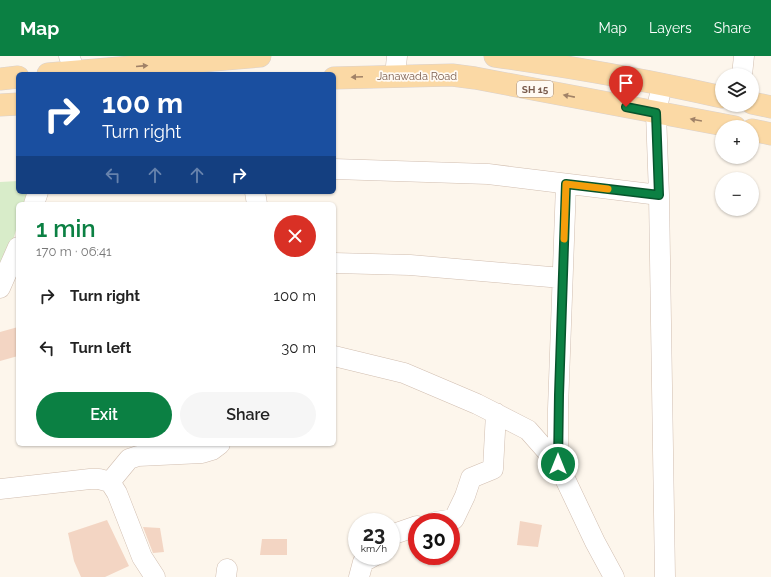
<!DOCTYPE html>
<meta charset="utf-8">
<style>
:root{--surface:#fff;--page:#f6f6f6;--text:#222;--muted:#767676;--accent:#0b8043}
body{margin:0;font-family:Raleway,sans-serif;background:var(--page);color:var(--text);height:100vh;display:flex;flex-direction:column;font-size:15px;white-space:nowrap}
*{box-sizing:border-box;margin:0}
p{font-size:13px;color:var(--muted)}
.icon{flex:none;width:22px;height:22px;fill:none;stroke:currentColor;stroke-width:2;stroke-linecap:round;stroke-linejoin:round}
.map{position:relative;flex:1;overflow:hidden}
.sheet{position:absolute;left:16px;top:146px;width:320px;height:244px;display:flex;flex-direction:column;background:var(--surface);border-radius:6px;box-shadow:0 1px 3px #0004}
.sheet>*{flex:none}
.hud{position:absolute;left:16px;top:16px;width:320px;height:122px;border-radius:6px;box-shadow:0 1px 3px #0004;background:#1a4fa0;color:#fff;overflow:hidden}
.tools{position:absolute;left:715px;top:12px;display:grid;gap:8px}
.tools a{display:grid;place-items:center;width:44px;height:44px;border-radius:50%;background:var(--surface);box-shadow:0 1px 3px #0004;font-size:20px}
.speed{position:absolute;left:348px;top:457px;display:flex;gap:8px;font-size:20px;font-weight:700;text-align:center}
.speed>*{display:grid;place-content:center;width:52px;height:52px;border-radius:50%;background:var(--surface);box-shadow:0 1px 3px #0004;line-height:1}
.speed small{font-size:10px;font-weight:400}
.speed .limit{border:6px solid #d22;background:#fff;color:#111}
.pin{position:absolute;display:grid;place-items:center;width:34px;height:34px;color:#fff;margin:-41px -17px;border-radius:50% 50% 50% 0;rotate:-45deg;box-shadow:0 0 4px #0007}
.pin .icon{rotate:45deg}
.me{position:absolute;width:44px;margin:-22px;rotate:0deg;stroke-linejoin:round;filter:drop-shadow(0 0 3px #0008)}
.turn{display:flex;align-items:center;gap:14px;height:84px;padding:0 20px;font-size:18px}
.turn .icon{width:52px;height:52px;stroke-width:2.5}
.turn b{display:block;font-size:28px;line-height:34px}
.lanes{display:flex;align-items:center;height:38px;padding:0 20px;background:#0003;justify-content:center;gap:20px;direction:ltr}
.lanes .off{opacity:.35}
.round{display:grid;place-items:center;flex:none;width:42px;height:42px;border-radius:21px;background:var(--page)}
.head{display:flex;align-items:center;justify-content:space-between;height:68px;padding:0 20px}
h1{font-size:24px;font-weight:600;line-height:30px;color:var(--accent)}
.action{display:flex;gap:8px;margin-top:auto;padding:8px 20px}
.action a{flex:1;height:46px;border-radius:24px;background:var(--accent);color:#fff;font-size:16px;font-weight:600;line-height:46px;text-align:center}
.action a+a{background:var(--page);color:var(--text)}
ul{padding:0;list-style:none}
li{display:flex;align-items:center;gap:12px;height:52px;padding:0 20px}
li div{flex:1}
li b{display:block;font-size:15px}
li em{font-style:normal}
header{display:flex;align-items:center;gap:24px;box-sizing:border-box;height:56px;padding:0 20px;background:var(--accent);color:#fff}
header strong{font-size:19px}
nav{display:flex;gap:22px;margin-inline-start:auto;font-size:14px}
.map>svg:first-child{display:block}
</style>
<header>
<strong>Map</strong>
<nav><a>Map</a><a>Layers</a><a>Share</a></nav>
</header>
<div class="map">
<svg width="771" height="521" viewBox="0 0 771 521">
<rect width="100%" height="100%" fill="#fdf6ec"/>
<path fill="#d8ecc9" d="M18,125v11h10l-4,12h-6v19l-4,14 -14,30v-85z"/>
<path fill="#f3d5c3" d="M18,271v29l-18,5v-29z
M107,464l22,46 -24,11h-24l-7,-16 -6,-28z
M520,465l22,4 -4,22 -21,-2z
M143,471l17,1 4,24 -11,1z
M262,483h25v16h-27z"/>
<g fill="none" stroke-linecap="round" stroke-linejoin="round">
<defs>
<path id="minor" d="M69,0l6,15
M742,19l2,-19
M395,20l2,-20
M662,28l-6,29 3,82 6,382
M334,113l154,5 171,21
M255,136l2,12
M34,148l4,-12
M334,207l76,2 152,13
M0,232l18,-41
M334,300l70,17 73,31 51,26 30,34 37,78 19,35
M558,408v-55l8,-225
M110,426l19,-23 9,-3 64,-3 10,-3 8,-6
M0,433l90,-10h9l11,3 7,11 25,64 13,20
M435,466l19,-3 11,-23 6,-18 22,-9 3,-56
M391,479l26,-9
M226,521l1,-8
M359,521l4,-15 11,-6"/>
<path id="major" d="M495,0c76,11 152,24 227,41
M48,18l212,-18
M334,22l118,-3 23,3 260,49
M0,23l18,-2
M752,47l19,4
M0,49l18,-1
M752,74l19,4"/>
</defs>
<use href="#minor" stroke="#d1beb0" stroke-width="21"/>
<use href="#major" stroke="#dad1cd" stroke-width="23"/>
<use href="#minor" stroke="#fff" stroke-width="20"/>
<use href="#major" stroke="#fbd9a5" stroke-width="22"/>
</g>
<defs><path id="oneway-solid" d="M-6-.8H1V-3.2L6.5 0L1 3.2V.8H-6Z"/></defs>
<g fill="#a18267">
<use href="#oneway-solid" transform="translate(142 10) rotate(-5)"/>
<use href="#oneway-solid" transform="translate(357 21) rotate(178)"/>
<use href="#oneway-solid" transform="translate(569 40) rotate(-169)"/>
<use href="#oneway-solid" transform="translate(696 64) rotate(-170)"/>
</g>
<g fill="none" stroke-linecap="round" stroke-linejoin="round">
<defs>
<path id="route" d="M558,408l1,-69 7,-211 93,11 -3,-82 -30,-6"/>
</defs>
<use href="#route" stroke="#07532c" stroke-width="10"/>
<use href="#route" stroke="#0b8043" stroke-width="7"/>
<path stroke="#f59e0b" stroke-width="7" d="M564,183l2,-55 42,5"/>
</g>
<g text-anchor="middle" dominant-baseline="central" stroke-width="3.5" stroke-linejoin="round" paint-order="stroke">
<rect fill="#fffaf3" stroke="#a28b7f" stroke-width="1" x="517" y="25" width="36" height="16" rx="3"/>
<g font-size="10" font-weight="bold" fill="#7a5c4d">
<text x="535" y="33">SH 15</text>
</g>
<g font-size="11" fill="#7a5c4d" stroke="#fffaf3">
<text x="417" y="20">Janawada Road</text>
</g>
</g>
</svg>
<div class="tools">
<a><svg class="icon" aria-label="layers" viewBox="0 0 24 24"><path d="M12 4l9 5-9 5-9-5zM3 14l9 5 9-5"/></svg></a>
<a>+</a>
<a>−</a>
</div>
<div class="speed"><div>23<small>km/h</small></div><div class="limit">30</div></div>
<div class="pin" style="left:626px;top:51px;background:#d93025"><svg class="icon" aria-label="arrive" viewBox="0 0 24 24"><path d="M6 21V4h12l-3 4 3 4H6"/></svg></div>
<svg class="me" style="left:558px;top:408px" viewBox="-20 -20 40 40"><circle r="17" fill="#0b8043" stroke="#fff" stroke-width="3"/><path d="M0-11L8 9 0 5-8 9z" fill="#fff"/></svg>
<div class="hud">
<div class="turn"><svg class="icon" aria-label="right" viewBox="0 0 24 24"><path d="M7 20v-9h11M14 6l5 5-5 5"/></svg><div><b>100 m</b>Turn right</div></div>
<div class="lanes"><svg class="icon off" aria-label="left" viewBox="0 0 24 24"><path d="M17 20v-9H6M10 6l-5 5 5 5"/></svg><svg class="icon off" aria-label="ahead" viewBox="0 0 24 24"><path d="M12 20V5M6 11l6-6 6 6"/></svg><svg class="icon off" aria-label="ahead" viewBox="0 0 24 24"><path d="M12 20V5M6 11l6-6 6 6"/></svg><svg class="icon" aria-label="right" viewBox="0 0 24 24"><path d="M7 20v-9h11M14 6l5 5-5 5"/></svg></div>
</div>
<section class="sheet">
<div class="head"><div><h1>1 min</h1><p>170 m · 06:41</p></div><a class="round" style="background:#d93025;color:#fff"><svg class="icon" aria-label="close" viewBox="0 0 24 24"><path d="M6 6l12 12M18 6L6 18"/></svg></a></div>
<ul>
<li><svg class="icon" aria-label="right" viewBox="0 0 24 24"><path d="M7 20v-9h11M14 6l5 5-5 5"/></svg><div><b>Turn right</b></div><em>100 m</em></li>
<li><svg class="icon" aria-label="left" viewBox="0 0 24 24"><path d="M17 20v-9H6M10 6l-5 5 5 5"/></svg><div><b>Turn left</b></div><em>30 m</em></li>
</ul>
<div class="action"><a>Exit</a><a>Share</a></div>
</section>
</div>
